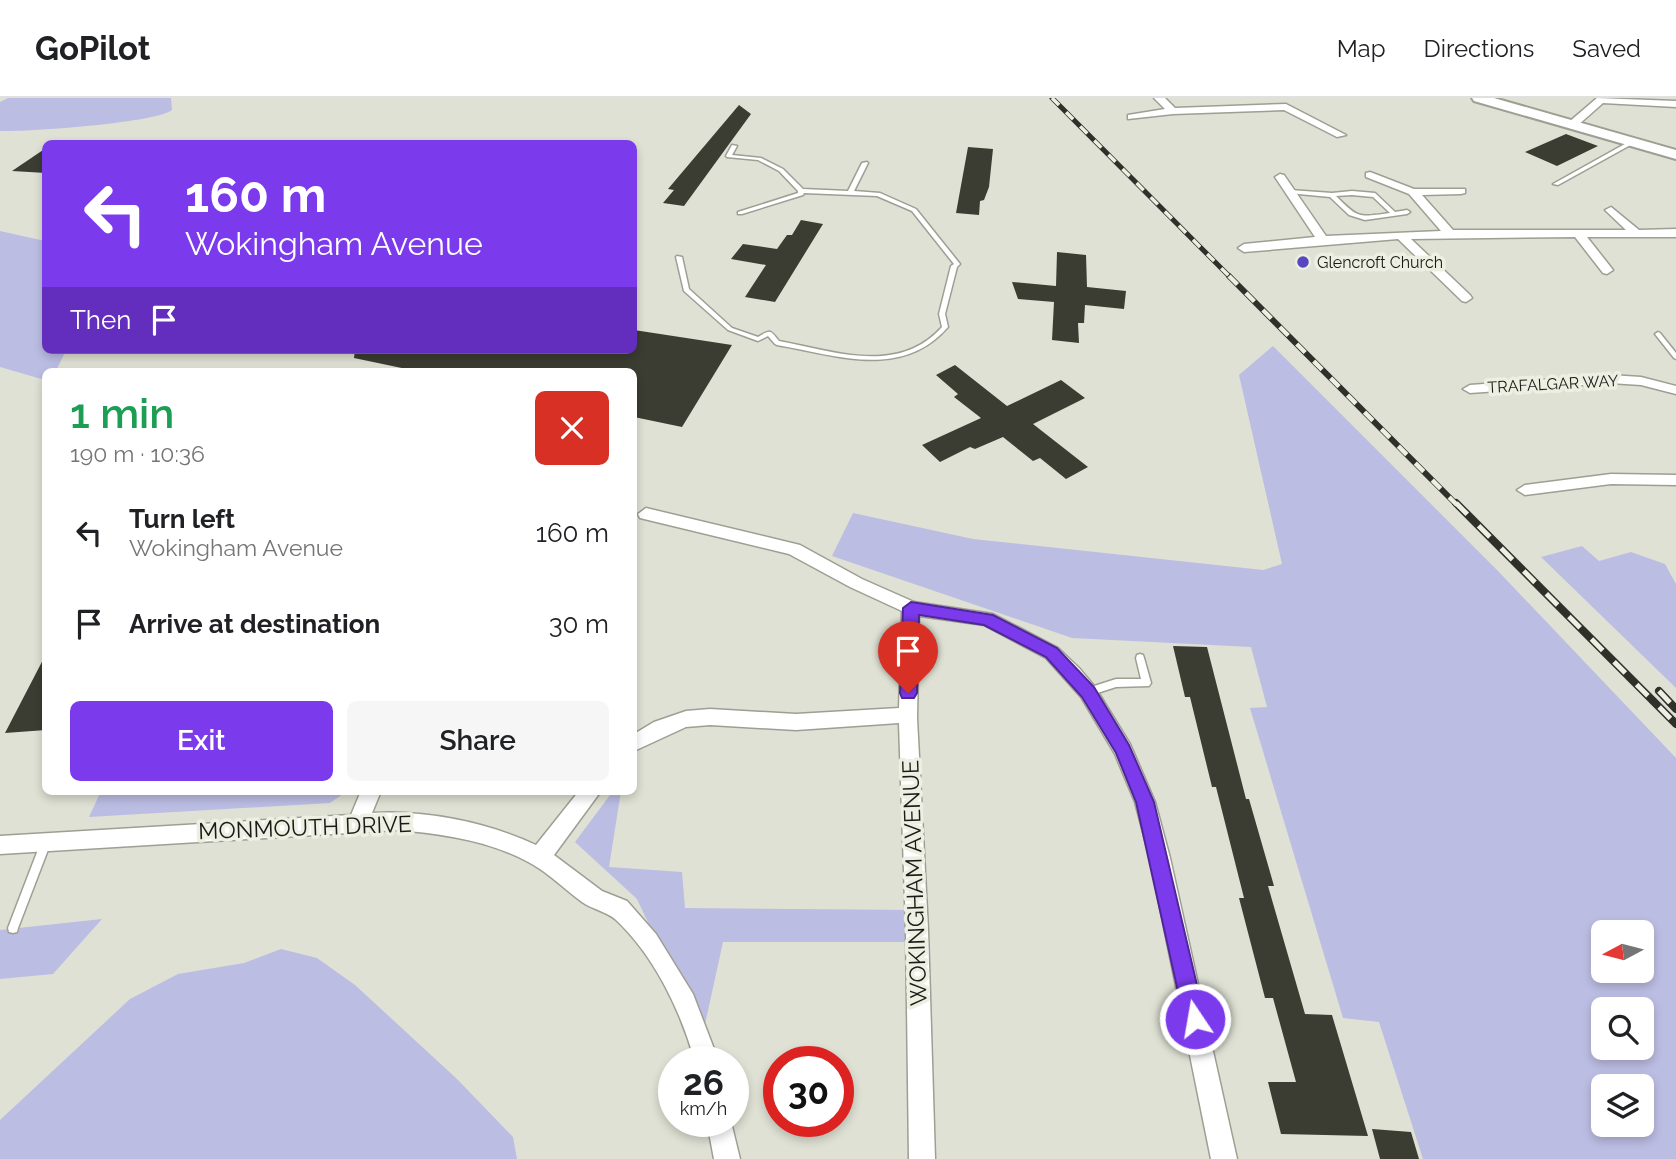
<!DOCTYPE html>
<meta charset="utf-8">
<style>
:root{--surface:#fff;--page:#f6f6f6;--text:#202124;--muted:#757577;--line:#e0e0e0;--accent:#7c3aed}
body{margin:0;font-family:Raleway,sans-serif;background:var(--page);color:var(--text);height:100vh;display:flex;flex-direction:column;font-size:26px;white-space:nowrap}
*{box-sizing:border-box;margin:0}
p{font-size:23px;color:var(--muted)}
.icon{flex:none;width:38px;height:38px;fill:none;stroke:currentColor;stroke-width:2;stroke-linecap:round;stroke-linejoin:round}
.map{position:relative;flex:1;overflow:hidden}
.details{position:absolute;left:42px;top:270px;width:595px;height:427px;display:flex;flex-direction:column;background:var(--surface);border-radius:10px;box-shadow:0 4px 10px #0003}
.details>*{flex:none}
.top-card{position:absolute;left:42px;top:42px;width:595px;height:214px;border-radius:10px;box-shadow:0 4px 10px #0003;background:#7c3aed;color:#fff;overflow:hidden}
.needle{width:46px;rotate:263deg}
.tools{position:absolute;left:1591px;top:822px;display:grid;gap:14px}
.tools a{display:grid;place-items:center;width:63px;height:63px;border-radius:10px;background:var(--surface);box-shadow:0 4px 10px #0003;font-size:35px}
.speed{position:absolute;left:658px;top:948px;display:flex;gap:14px;font-size:35px;font-weight:700;text-align:center}
.speed>*{display:grid;place-content:center;width:91px;height:91px;border-radius:50%;background:var(--surface);box-shadow:0 4px 10px #0003;line-height:1}
.speed small{font-size:18px;font-weight:400}
.speed .limit{border:10px solid #d22;background:#fff;color:#111}
.pin{position:absolute;display:grid;place-items:center;width:60px;height:60px;color:#fff;margin:-72px -30px;border-radius:50% 50% 50% 0;rotate:-45deg;box-shadow:0 0 7px #0007}
.pin .icon{rotate:45deg}
.me{position:absolute;width:77px;margin:-38px;rotate:348deg;stroke-linejoin:round;filter:drop-shadow(0 0 5px #0008)}
.turn{display:flex;align-items:center;gap:24px;height:147px;padding:0 28px;font-size:32px}
.turn .icon{width:91px;height:91px;stroke-width:2.5}
.turn b{display:block;font-size:49px;line-height:60px}
.then{display:flex;align-items:center;height:66px;padding:0 28px;background:#0003;gap:14px;font-size:26px}
.round{display:grid;place-items:center;flex:none;width:74px;height:74px;border-radius:10px;background:var(--page)}
.overview{display:flex;align-items:center;justify-content:space-between;height:119px;padding:0 28px}
h1{font-size:42px;font-weight:600;line-height:52px;color:#1e9e55}
.button{display:flex;gap:14px;margin-top:auto;padding:14px 28px}
.button a{flex:1;height:80px;border-radius:10px;background:var(--accent);color:#fff;font-size:28px;font-weight:600;line-height:80px;text-align:center}
.button a+a{background:var(--page);color:var(--text)}
ul{padding:0;list-style:none}
li{display:flex;align-items:center;gap:21px;height:91px;padding:0 28px}
li div{flex:1}
li b{display:block;font-size:26px}
li em{font-style:normal}
header{display:flex;align-items:center;gap:42px;box-sizing:border-box;height:98px;padding:0 35px;background:var(--surface);border-bottom:2px solid var(--line)}
header strong{font-size:33px}
nav{display:flex;gap:38px;margin-inline-start:auto;font-size:24px}
.map>svg:first-child{display:block}
</style>
<header>
<strong>GoPilot</strong>
<nav><a>Map</a><a>Directions</a><a>Saved</a></nav>
</header>
<div class="map">
<svg width="1676" height="1061" viewBox="0 0 1676 1061">
<rect width="100%" height="100%" fill="#dfe1d4"/>
<path fill="#bcbde3" fill-rule="evenodd" d="M8,0h163l1,12c-16,13 -146,22 -172,21v-29z
M0,133l45,10 1,109h20l-10,21h-10l-1,9 -45,-13z
M1273,248l225,225 178,187v401h-253l-44,-137 -36,-4 -93,-310 17,-1 -16,-60 -179,-9 -240,-82 21,-43 120,26 290,31 19,-6 -43,-189zM1603,835h39v38h-39zM1603,912h39v38h-39zM1603,989h39v38h-39z
M1582,448l17,15 32,-9 34,12 11,20v104l-135,-131z
M101,693h246l-17,12 -241,14z
M613,693h8l-12,76 73,5 3,36 231,2 2,32h-195l-21,96 -65,-139 -62,-57z
M102,821l-49,55 -53,5v-49z
M281,851l36,9 38,27 102,94 56,58 4,22h-517v-39l130,-121 48,-25 66,-11z"/>
<path fill="#3b3d32" d="M739,7l12,9 -67,92 -21,-3 11,-13 -6,-1z
M1566,36l32,12 -41,20 -32,-14z
M968,49l25,2 -4,38 -5,13 -4,1 -1,14 -23,-2z
M46,50v25l-34,-2z
M801,122l22,4 -48,78 -30,-5 21,-32 -35,-6 12,-15 34,5 10,-14h5z
M1057,154l29,3 1,32 39,4 -2,18 -39,-4 -1,18h-6l1,20 -27,-3 2,-38 -36,-3 -6,-17 44,4z
M634,232l98,15 -50,82 -48,-10v-46h-218l-62,-13 1,-8h279z
M955,267l52,41 54,-26 24,18 -52,26 55,43 -22,12 -26,-21 -7,3 -30,-24 -28,12 -5,-2 -30,15 -18,-17 59,-27 -27,-21 4,-3 -22,-19z
M1173,548l34,1 39,152h3l25,87h-6l37,128 27,1 36,121 -87,-2 -13,-52h28l-23,-84h-8l-26,-100h5l-28,-111h-4l-22,-90h-5z
M46,556v76l-41,3z
M1372,1031l39,3 8,27h-39z"/>
<g fill="none" stroke-linecap="round" stroke-linejoin="round">
<defs>
<path id="lane" d="M1632,42l3,2 -1,1 -76,42 -5,-1z
M732,47l5,1 -5,9 29,3 22,11 20,20 45,2 14,-28 5,-1 1,1 -14,28 26,2 36,16 44,55 -3,3 -12,47 3,13 -1,1c-46,52 -112,27 -170,17l-2,-1 -7,-8 -10,5 -30,-11 -44,-39 -8,-34 1,-1 5,1 7,32 43,39 26,9c13,-8 12,-7 21,4 55,10 119,35 163,-14l-3,-13 12,-48 3,-2 -42,-53 -35,-15 -73,-3 -1,2 -61,19h-4v-2l60,-19v-2l-19,-20 -21,-11 -31,-3 -1,-1z
M1290,92l42,3 20,-2 23,2 20,19 12,-2 3,2 -3,2 -42,6 -16,-5 -19,-18 -42,-4 -1,-1zM1352,97l21,2 17,16c-32,4 -31,6 -54,-17z
M1658,234l2,1 16,20v6l-2,-1 -19,-24z
M1140,556l3,1 1,3 7,25 -2,3 -33,1 -28,9 -3,-1 -2,-3 2,-3 31,-10h25l-5,-21 1,-3z
M46,739l4,2 1,3 -33,86 -1,4 -4,1 -4,-1 -1,-4 33,-86 1,-3z"/>
<path id="street" d="M1154,0h11l10,10 111,-4 60,31 -9,2 -53,-27 -111,4 -45,5v-4l37,-6z
M1597,0l79,3v6l-73,-4 -26,23h-8v-4z
M1370,74l44,17h51v4l-4,1 -39,1 31,35h173l-21,-20 6,-3 28,23 37,-1v8h-89l26,33 -6,4 -4,-1 -28,-36 -164,2 59,56 2,3 -6,4 -4,-1 -64,-62 -154,13 -6,-4 6,-4 71,-7 -40,-60 5,-3 4,1 42,61 115,-5 -32,-37 -43,-17v-4z
M1610,277l31,2 35,9v8l-35,-9 -31,-2 -140,10 -7,-4 7,-4z
M1611,376l65,1v10l-65,-1 -86,11 -8,-5 8,-5z
M646,410l154,37 62,34 52,23 79,12 65,34 21,20 16,19 35,57 25,58 15,56 67,301h-26l-61,-301 -15,-56 -20,-48 -34,-57 -35,-39 -62,-33 -65,-9 -2,102 11,212 7,229h-26l-3,-229 -7,-207 -103,7 -86,-5 -24,2 -52,24v-17l20,-12 32,-11 24,-2 86,5 103,-6 3,-97 -52,-24 -61,-33 -149,-36 -2,-4z
M361,693h20l-9,22c55,-3 114,9 164,32l43,-54h22l-47,64 48,36 25,10 29,33 37,60 26,68h-24c-14,-51 -41,-107 -80,-143 -8,-7 -23,-10 -33,-17 -14,-10 -27,-23 -42,-33 -41,-27 -95,-35 -143,-39l-397,24v-18l351,-21z
M707,1024h24l9,37h-26z"/>
<path id="secondary" d="M1472,0h22l182,52v9l-202,-58z"/>
</defs>
<use href="#lane" stroke="#9d9f93" stroke-width="3"/>
<use href="#street" stroke="#9d9f93" stroke-width="3"/>
<use href="#secondary" stroke="#9d9f93" stroke-width="4"/>
<use href="#lane" fill="#fff" fill-rule="evenodd"/>
<use href="#street" fill="#fff" fill-rule="evenodd"/>
<use href="#secondary" fill="#fff" fill-rule="evenodd"/>
<defs>
<path id="rail-far2" d="M1052,0l179,180"/>
<path id="rail-far1" d="M1229,178l228,229"/>
<path id="rail" d="M1456,405l220,221
M1659,593l17,18"/>
</defs>
<use href="#rail-far2" stroke="#2f302a" stroke-width="5"/>
<use href="#rail-far1" stroke="#2f302a" stroke-width="6"/>
<use href="#rail" stroke="#2f302a" stroke-width="8"/>
<use href="#rail-far2" stroke="#ecefe1" stroke-width="3.5" stroke-dasharray="10" stroke-linecap="butt"/>
<use href="#rail-far1" stroke="#ecefe1" stroke-width="4.5" stroke-dasharray="12" stroke-linecap="butt"/>
<use href="#rail" stroke="#ecefe1" stroke-width="5" stroke-dasharray="16" stroke-linecap="butt"/>
</g>
<path fill="#7c3aed" stroke="#51269a" stroke-width="2" d="M911,504l82,13 64,33 37,39 35,58 25,57 51,217 -3,8 -7,3 -8,-3 -3,-8 -48,-217 -20,-49 -34,-56 -36,-40 -62,-32 -65,-10 -2,78 -3,5h-12l-2,-5 3,-85z"/>
<circle fill="#5848c0" stroke="#ecefe1" stroke-width="2.5" cx="1303" cy="164" r="7"/>
<g text-anchor="middle" dominant-baseline="central" stroke-width="7" stroke-linejoin="round" paint-order="stroke">
<g font-size="16" fill="#1a1b16" stroke="#ecefe1" text-anchor="start">
<text x="1317" y="164">Glencroft Church</text>
</g>
<g font-size="16" fill="#1a1b16" stroke="#ecefe1">
<text transform="translate(1553 286) rotate(-3)">TRAFALGAR WAY</text>
</g>
<g font-size="23" fill="#1a1b16" stroke="#ecefe1">
<text transform="translate(305 729) rotate(-2)">MONMOUTH DRIVE</text>
<text transform="translate(914 785) rotate(-92)">WOKINGHAM AVENUE</text>
</g>
</g>
</svg>
<div class="tools">
<a><svg class="needle" viewBox="-14 -14 28 28"><path d="M0-13l5 13h-10z" fill="#e53935"/><path d="M0 13l5-13h-10z" fill="#757577"/></svg></a>
<a><svg class="icon" aria-label="search" viewBox="0 0 24 24"><circle cx="10" cy="10" r="6"/><path d="M15 15l6 6"/></svg></a>
<a><svg class="icon" aria-label="layers" viewBox="0 0 24 24"><path d="M12 4l9 5-9 5-9-5zM3 14l9 5 9-5"/></svg></a>
</div>
<div class="speed"><div>26<small>km/h</small></div><div class="limit">30</div></div>
<div class="pin" style="left:908px;top:595px;background:#d93025"><svg class="icon" aria-label="arrive" viewBox="0 0 24 24"><path d="M6 21V4h12l-3 4 3 4H6"/></svg></div>
<svg class="me" style="left:1195px;top:921px" viewBox="-20 -20 40 40"><circle r="17" fill="#7c3aed" stroke="#fff" stroke-width="3"/><path d="M0-11L8 9 0 5-8 9z" fill="#fff"/></svg>
<div class="top-card">
<div class="turn"><svg class="icon" aria-label="left" viewBox="0 0 24 24"><path d="M17 20v-9H6M10 6l-5 5 5 5"/></svg><div><b>160 m</b>Wokingham Avenue</div></div>
<div class="then">Then<svg class="icon" aria-label="arrive" viewBox="0 0 24 24"><path d="M6 21V4h12l-3 4 3 4H6"/></svg></div>
</div>
<section class="details">
<div class="overview"><div><h1>1 min</h1><p>190 m · 10:36</p></div><a class="round" style="background:#d93025;color:#fff"><svg class="icon" aria-label="close" viewBox="0 0 24 24"><path d="M6 6l12 12M18 6L6 18"/></svg></a></div>
<ul>
<li><svg class="icon" aria-label="left" viewBox="0 0 24 24"><path d="M17 20v-9H6M10 6l-5 5 5 5"/></svg><div><b>Turn left</b><p>Wokingham Avenue</p></div><em>160 m</em></li>
<li><svg class="icon" aria-label="arrive" viewBox="0 0 24 24"><path d="M6 21V4h12l-3 4 3 4H6"/></svg><div><b>Arrive at destination</b></div><em>30 m</em></li>
</ul>
<div class="button"><a>Exit</a><a>Share</a></div>
</section>
</div>
